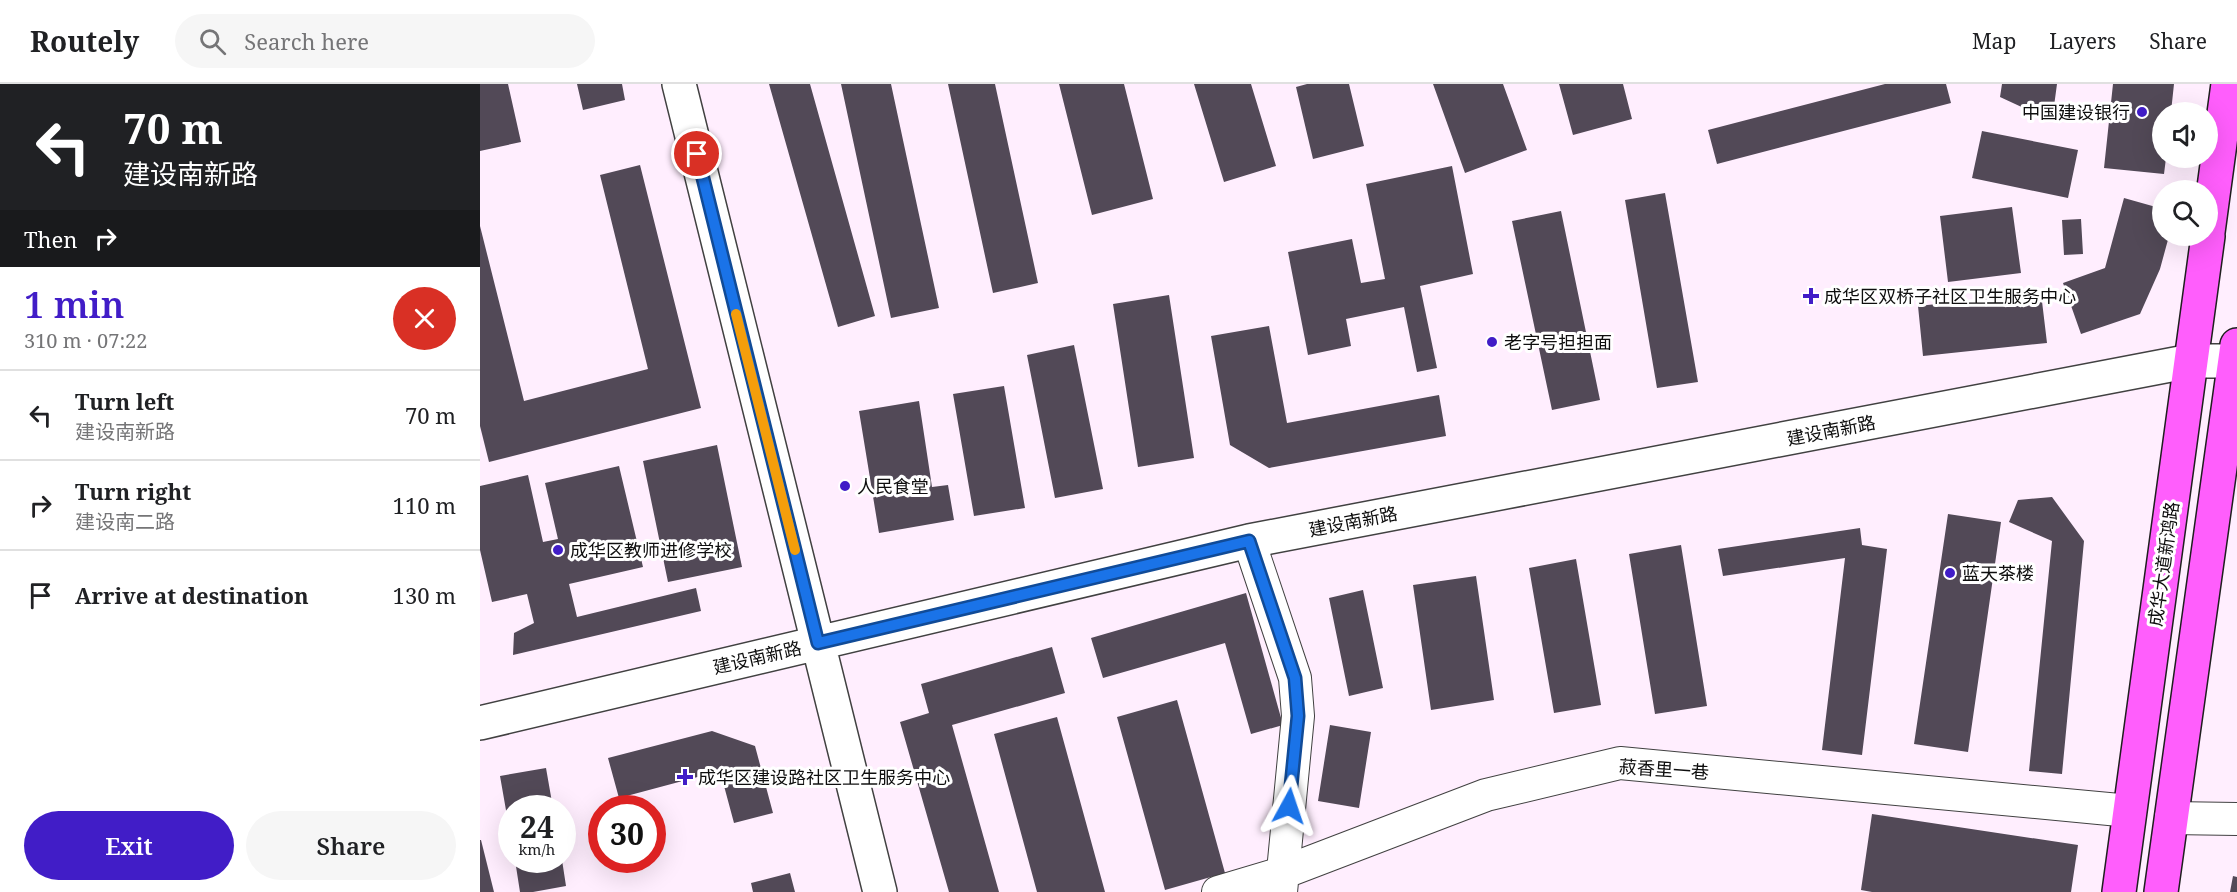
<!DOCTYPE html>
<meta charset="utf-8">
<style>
:root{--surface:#fff;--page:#f6f6f6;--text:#202124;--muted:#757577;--line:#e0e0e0;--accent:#411dc7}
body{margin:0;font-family:"Noto Serif","Noto Sans SC",serif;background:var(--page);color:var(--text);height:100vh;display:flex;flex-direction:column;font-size:22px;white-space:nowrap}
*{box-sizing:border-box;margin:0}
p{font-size:20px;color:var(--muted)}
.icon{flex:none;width:33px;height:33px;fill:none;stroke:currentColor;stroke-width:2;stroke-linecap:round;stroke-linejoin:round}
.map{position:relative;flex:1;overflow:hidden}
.sheet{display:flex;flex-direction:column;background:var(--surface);width:480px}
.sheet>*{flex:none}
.hud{background:#202124;color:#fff;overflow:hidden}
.controls{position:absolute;left:1672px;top:18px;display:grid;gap:12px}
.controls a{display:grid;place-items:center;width:66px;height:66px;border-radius:50%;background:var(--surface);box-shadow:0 6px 24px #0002;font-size:30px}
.speed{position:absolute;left:18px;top:711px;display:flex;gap:12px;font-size:30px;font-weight:700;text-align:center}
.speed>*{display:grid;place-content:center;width:78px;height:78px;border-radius:50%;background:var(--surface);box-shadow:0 6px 24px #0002;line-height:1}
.speed small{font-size:15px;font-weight:400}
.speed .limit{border:9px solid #d22;background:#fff;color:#111}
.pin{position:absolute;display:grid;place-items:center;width:51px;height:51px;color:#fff;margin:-26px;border:3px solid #fff;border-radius:50%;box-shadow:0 2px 6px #0007}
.me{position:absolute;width:66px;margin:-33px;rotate:5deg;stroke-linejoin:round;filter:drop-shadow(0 0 4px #0008)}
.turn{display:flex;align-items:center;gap:21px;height:126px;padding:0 24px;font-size:27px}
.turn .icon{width:78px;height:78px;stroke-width:2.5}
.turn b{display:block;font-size:42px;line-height:51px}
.then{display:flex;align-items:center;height:57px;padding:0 24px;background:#0003;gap:12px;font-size:22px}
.round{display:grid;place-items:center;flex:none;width:63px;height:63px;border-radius:32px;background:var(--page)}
.headline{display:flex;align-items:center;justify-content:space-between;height:102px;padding:0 24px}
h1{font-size:36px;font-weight:600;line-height:45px;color:var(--accent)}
.cta{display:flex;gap:12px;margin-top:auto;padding:12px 24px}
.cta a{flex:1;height:69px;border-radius:36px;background:var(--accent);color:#fff;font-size:24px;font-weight:600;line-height:69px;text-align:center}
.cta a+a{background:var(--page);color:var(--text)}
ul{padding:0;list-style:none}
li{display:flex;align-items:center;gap:18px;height:90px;padding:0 24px;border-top:2px solid var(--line)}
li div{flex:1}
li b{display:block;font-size:22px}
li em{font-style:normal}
header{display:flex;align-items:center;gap:36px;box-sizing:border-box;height:84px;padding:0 30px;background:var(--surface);border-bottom:2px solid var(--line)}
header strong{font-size:28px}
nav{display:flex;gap:33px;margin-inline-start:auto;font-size:21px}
.search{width:420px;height:54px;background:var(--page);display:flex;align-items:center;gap:15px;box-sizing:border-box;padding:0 21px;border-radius:33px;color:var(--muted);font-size:22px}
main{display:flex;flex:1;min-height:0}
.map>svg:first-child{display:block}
</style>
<header>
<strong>Routely</strong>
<div class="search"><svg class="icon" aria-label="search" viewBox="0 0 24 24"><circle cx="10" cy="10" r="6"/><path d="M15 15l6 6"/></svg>Search here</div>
<nav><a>Map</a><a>Layers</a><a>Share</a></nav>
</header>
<main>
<section class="sheet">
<div class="hud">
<div class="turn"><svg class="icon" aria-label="left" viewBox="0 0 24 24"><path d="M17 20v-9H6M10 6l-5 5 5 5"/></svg><div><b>70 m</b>建设南新路</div></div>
<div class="then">Then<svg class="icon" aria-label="right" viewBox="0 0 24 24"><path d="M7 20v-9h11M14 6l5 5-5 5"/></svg></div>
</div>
<div class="headline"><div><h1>1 min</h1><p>310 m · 07:22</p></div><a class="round" style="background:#d93025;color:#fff"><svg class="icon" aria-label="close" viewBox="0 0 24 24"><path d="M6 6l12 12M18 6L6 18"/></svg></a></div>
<ul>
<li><svg class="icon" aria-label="left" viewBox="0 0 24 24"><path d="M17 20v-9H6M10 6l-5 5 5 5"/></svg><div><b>Turn left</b><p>建设南新路</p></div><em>70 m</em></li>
<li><svg class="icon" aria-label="right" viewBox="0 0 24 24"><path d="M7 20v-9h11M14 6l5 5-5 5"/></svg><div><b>Turn right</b><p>建设南二路</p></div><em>110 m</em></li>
<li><svg class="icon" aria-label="arrive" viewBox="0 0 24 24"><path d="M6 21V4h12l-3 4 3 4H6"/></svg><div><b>Arrive at destination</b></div><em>130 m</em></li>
</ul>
<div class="cta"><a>Exit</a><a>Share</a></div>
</section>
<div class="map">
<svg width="1757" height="808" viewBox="0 0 1757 808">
<rect width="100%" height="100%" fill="#ffeefe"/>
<path fill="#524957" d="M0,0h28l13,58 -41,9z
M97,0h45l3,16 -42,10z
M289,0h41l65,232 -37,11z
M361,0h50l48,224 -48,10z
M468,0h47l43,199 -45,10z
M579,0h65l29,115 -61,16z
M714,0h57l25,82 -52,16z
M827,0h42l15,62 -51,13 -17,-72z
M953,0h70l24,66 -62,23z
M1079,0h64l9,35 -59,16z
M1405,0h61l5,19 -234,61 -9,-34z
M1522,0h55l-5,37 -52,-24z
M1633,0h61l-3,28h-8v46h3l-2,16 -60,-6z
M1502,47l96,19 -10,48 -96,-20z
M160,81l61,243 -212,54 -9,-36v-200l44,175 124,-32 -48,-194z
M972,82l21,108 -53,12 17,82 -20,4 -13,-65 -58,12 5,27 -43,9 -20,-103 64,-13 9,44 24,-4 -19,-95z
M1185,109l33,189 -41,6 -32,-188z
M1644,114l39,11v27h6l-9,33 -20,45 -59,20 -18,-51 42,-15z
M1532,123l9,66 -73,9 -8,-66z
M1081,127l39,189 -48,10 -40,-189z
M1601,135l2,35 -19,1 -2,-35z
M1561,209l6,50 -124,13 -5,-50z
M689,211l25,163 -56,9 -25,-163z
M789,242l18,97 152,-28 7,41 -177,32 -39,-23 -19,-109z
M594,261l29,144 -48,9 -28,-143z
M524,302l21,122 -51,8 -21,-122z
M439,317l13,86 16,-2 6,35 -75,13 -20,-122z
M237,361l25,122 -74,15 -25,-121z
M139,382l24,101 -74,17 8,33 119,-29 5,23 -188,44 1,-22 20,-10 -7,-29 -35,8 -12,-52v-64l48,-11 15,67 15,-3 -13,-56z
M1572,413l32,44 -22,233 -33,-3 23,-230 -43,-19 9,-22z
M1468,430l53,8 -33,230 -54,-8z
M1380,444l2,17 25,4 -25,206 -40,-5 23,-192 -122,18 -5,-27z
M1201,461l26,161 -52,8 -26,-160z
M1096,475l25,146 -47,8 -25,-145z
M996,492l18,124 -63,10 -18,-125z
M883,506l20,98 -34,8 -20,-98z
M766,509l37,132 -32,9 -26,-91 -122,35 -12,-40z
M572,563l13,46 -113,32 47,167h-50l-49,-170 29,-9 -8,-29z
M697,616l48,173 -60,17 -48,-173z
M577,633l48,175h-68l-43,-158z
M850,641l41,7 -12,76 -41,-7z
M232,647l43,15 18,67 -39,10 -14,-52 -101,27 -11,-40z
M66,684l7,40h-41l-2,25 -10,-57z
M1392,730l206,31 -7,47h-199l-11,-2z
M0,756h1l13,52h-14z
M35,776h47l4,26 -33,6h-13z
M310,789l5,19h-42l-2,-9z
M1753,792l4,1v15h-7z"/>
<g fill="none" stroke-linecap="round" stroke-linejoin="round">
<defs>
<path id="minor" d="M769,457l46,137 3,38 -17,176
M1691,734l66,1
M738,808l64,-19 204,-78 134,-32 510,48"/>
<path id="tertiary" d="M199,0l201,808
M0,639l769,-182 942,-180h46"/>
<path id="primary" d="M1728,148l20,-148
M1639,808l89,-656
M1681,808l76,-547"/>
</defs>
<use href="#minor" stroke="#414141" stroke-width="34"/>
<use href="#tertiary" stroke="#414141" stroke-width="36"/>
<use href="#primary" stroke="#1f1f1f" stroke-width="36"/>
<use href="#minor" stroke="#fff" stroke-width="32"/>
<use href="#tertiary" stroke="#fff" stroke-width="33"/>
<use href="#primary" stroke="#ff5efc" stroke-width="33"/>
</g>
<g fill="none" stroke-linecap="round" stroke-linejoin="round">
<defs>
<path id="route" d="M217,70l121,489 431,-102 46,137 3,38 -9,90"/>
</defs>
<use href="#route" stroke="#114b97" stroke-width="15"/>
<use href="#route" stroke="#1a73e8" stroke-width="10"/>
<path stroke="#f59e0b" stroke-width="10" d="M256,230l59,236"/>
</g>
<g fill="#411dc7" stroke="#fff" stroke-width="2">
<circle cx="1662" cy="28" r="6"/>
<path d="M1328 203h6v6h6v6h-6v6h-6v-6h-6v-6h6z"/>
<circle cx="1012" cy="258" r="6"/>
<circle cx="365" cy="402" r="6"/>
<circle cx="78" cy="466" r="6"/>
<circle cx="1470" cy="489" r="6"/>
<path d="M202 684h6v6h6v6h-6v6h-6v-6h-6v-6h6z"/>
</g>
<g text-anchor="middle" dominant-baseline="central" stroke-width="6" stroke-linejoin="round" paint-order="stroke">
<g font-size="18" fill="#0e0e0e" stroke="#fff" text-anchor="start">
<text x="1650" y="28" text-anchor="end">中国建设银行</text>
<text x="1344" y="212">成华区双桥子社区卫生服务中心</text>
<text x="1024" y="258">老字号担担面</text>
<text x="377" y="402">人民食堂</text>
<text x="90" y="466">成华区教师进修学校</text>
<text x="1482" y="489">蓝天茶楼</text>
<text x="218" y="693">成华区建设路社区卫生服务中心</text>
</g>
<g font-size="18" fill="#0e0e0e" stroke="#fff">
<text transform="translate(1351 346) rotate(-11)">建设南新路</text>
<text transform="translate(873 437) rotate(-11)">建设南新路</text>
<text transform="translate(1683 480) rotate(-82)">成华大道新鸿路</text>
<text transform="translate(277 573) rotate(-13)">建设南新路</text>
<text transform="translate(1184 685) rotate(4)">菽香里一巷</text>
</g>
</g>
</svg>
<div class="controls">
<a><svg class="icon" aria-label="sound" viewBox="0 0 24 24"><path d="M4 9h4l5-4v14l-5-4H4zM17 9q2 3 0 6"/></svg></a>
<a><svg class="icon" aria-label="search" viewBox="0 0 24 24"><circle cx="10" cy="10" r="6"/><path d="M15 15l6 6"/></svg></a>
</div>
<div class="speed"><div>24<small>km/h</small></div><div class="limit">30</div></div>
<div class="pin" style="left:217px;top:70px;background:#d93025"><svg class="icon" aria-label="arrive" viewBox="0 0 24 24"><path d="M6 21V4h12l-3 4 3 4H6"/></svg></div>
<svg class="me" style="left:809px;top:722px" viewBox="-20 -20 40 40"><path d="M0-17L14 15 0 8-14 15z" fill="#1a73e8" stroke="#fff" stroke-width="4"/></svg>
</div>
</main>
